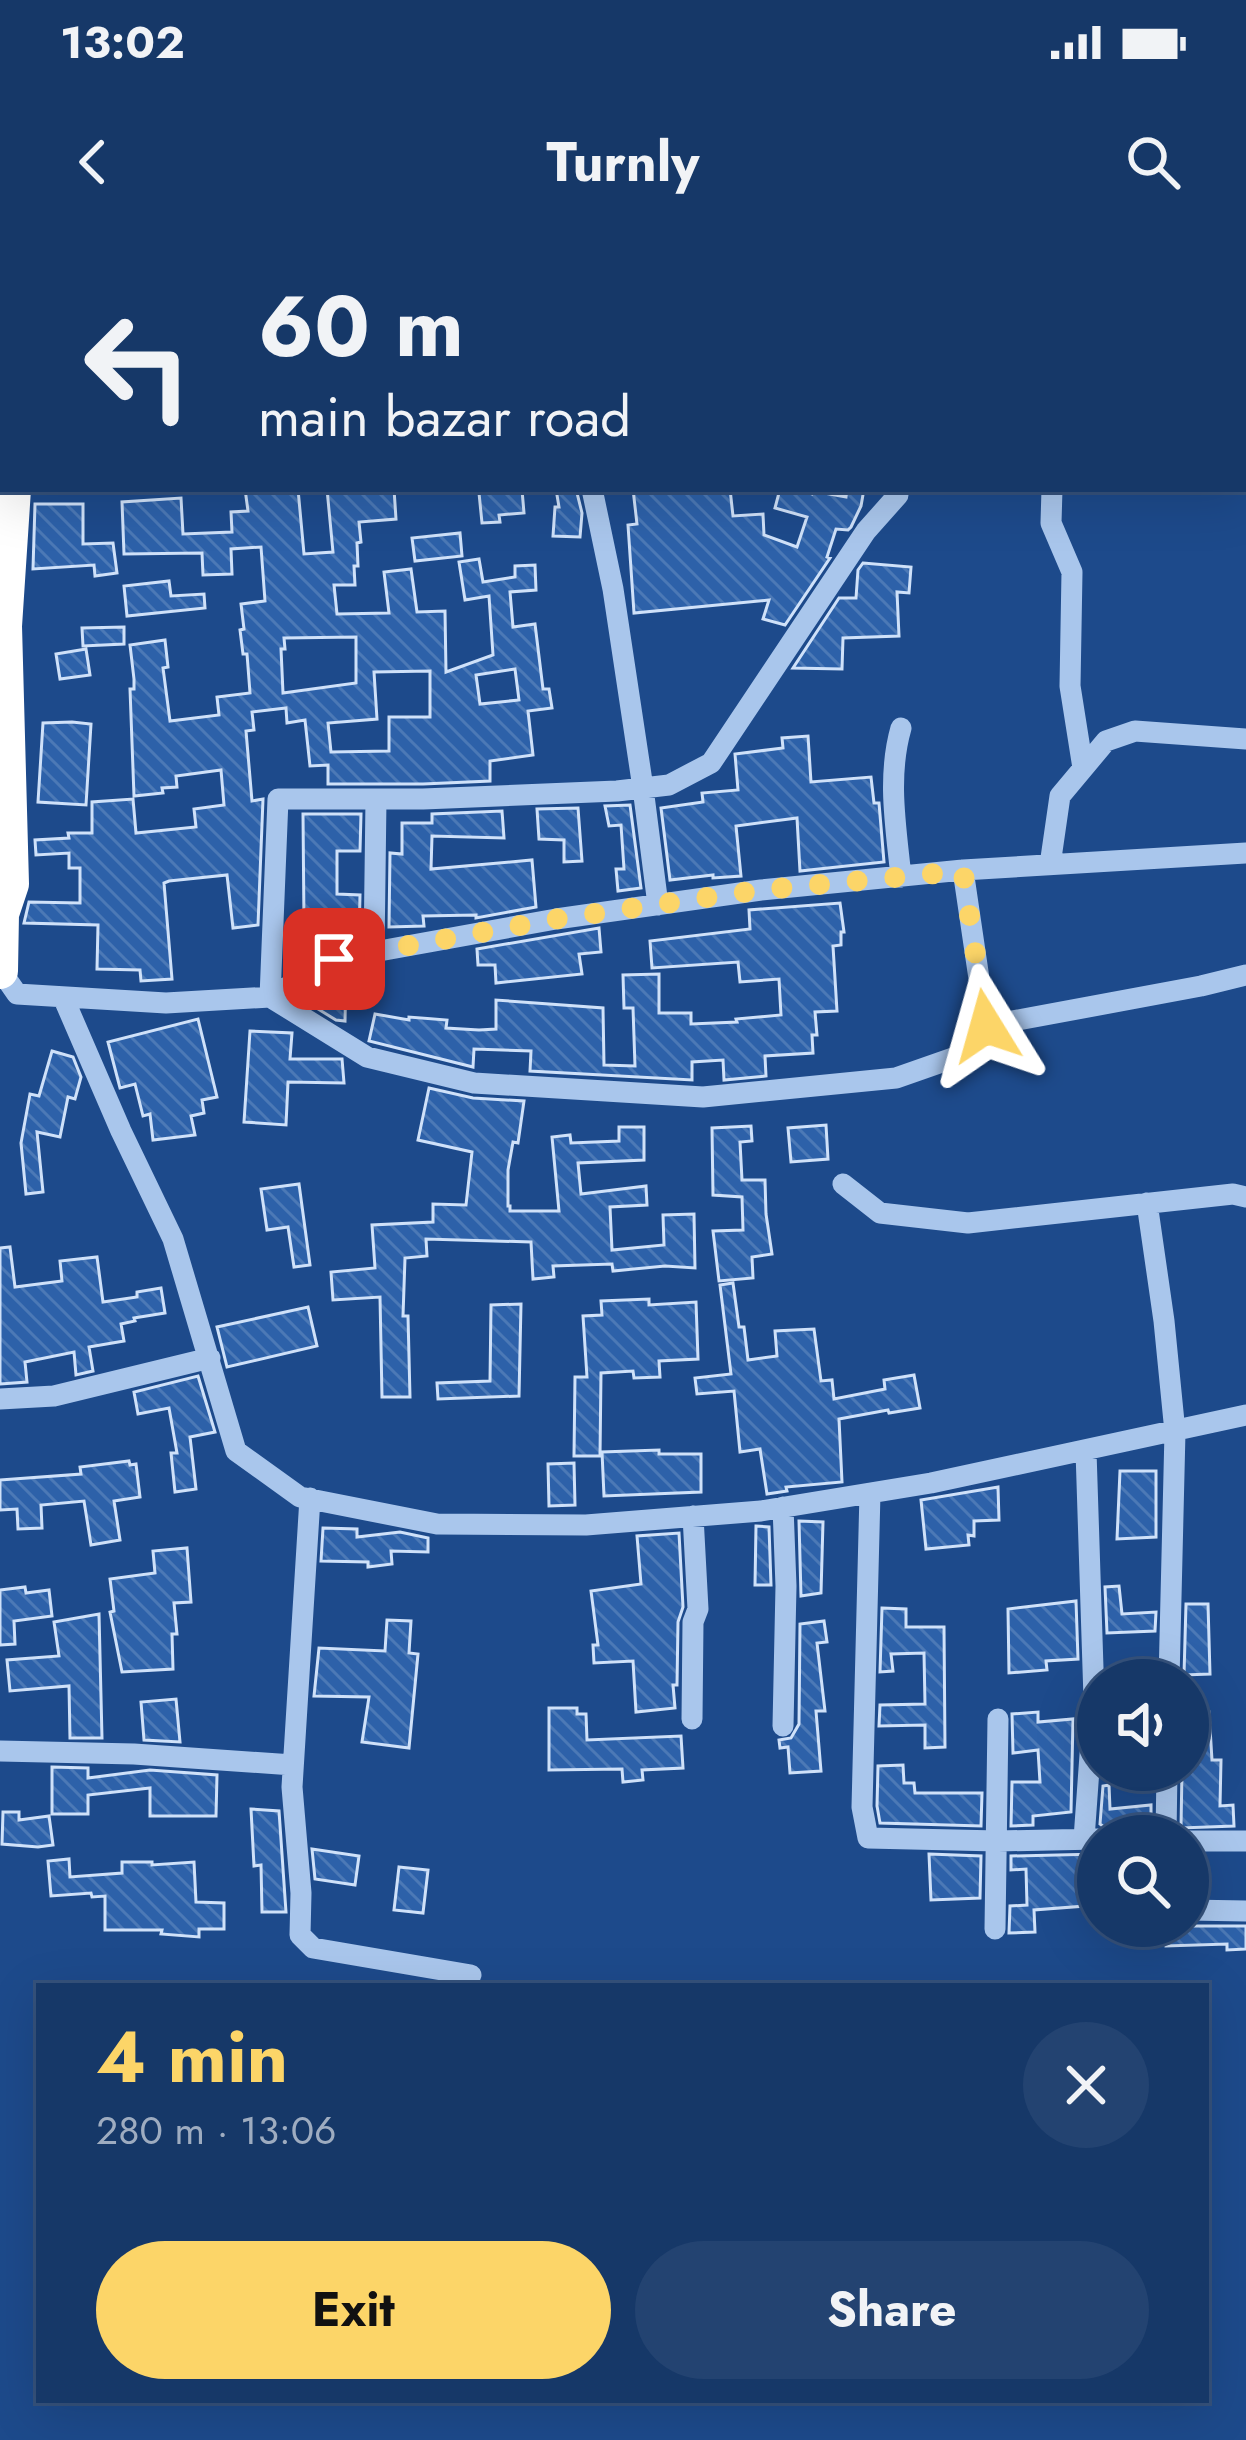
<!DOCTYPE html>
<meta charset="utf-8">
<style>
:root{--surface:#163868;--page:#234371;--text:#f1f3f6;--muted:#9eacc0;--line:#35527c;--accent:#fcd568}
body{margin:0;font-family:Jost,sans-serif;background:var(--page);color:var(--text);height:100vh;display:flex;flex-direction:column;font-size:45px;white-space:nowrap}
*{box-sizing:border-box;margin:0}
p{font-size:39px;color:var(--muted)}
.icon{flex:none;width:66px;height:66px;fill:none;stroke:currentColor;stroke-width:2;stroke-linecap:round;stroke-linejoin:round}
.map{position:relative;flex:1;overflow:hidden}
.panel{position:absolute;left:36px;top:1743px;width:1173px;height:420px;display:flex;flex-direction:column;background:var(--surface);border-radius:0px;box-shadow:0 12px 48px #0002,0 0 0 3px var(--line)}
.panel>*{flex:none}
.banner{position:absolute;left:0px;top:0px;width:1248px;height:252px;box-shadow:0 12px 48px #0002,0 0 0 3px var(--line);background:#163868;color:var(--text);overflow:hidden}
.controls{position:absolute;left:1077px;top:1419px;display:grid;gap:24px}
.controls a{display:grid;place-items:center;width:132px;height:132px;border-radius:50%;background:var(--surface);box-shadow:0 12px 48px #0002,0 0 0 3px var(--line);font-size:60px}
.pin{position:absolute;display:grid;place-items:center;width:102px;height:102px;color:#fff;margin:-51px;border-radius:24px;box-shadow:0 6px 18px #0006}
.me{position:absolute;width:132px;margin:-66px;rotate:352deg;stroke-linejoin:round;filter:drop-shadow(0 0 9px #0008)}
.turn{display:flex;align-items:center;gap:42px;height:252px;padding:0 60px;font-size:54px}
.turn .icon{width:156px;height:156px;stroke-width:2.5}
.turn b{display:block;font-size:84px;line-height:102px}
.round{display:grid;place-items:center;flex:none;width:126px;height:126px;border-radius:63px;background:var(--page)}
.overview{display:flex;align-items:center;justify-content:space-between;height:204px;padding:0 60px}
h1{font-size:72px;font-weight:700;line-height:90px;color:var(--accent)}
.button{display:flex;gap:24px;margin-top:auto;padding:24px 60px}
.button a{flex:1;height:138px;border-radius:72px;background:var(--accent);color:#111;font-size:48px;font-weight:700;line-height:138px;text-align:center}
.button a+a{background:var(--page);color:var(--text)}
.status{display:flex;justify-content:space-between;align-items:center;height:84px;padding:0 60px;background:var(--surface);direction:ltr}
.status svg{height:33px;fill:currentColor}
header{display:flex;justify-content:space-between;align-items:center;height:156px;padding:0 60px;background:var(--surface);font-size:54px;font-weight:700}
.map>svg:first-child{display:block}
</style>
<div class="status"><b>13:02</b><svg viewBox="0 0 49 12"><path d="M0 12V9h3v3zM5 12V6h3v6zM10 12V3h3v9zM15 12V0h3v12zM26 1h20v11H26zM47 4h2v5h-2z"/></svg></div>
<header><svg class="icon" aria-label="back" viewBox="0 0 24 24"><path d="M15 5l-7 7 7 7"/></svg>Turnly<svg class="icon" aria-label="search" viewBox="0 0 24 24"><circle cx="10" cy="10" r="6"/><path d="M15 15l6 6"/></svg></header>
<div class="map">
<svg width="1246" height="2200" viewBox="0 0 1246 2200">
<defs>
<pattern id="building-back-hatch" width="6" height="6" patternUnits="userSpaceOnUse" patternTransform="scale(3)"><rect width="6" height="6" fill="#2d61a9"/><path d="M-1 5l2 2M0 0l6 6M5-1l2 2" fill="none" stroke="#4c79b6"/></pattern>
</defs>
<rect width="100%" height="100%" fill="#1d4a8b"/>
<path fill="url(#building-back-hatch)" stroke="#cfe1f9" stroke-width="3" fill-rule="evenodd" d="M245,249h53l6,65 29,-2 -6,-63h67l2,30 -37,3 2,20 -4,1 1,23h-4l1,19h-21l3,29 52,-1 -5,-41 27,-3 6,43 28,-1 1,61 47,-17 -4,-59 -24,4 -6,-38 20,-3 4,23 32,-5v-11l20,-1 1,25 -26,2 3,35 22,-3 8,65h6l3,19 -24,3 5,44 -43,6v20l-67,3h-95v-19l-18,1 -5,-46 -18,3 -1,-15 -34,4 2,18 -8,1 6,70 11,-2 -5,126 -25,3 -6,-53 -58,6 -5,2 8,96 -31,2 -1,-11 -43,-1 1,-44 -74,-2 5,-21 51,1v-35h-11v-15l-33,2 -1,-15 34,-2 -1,-5h24v-31l41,-3 3,34 60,-6 -2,-18 30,-4 -3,-35 -45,6 1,11 -15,1 1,5 -29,3 -4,-107h4v-10l-4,-34 35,-5 3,27 -5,1 7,53 49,-6 -2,-18 33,-4 -3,-39h-4l-3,-24 4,-1 -3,-25 24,-3 -4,-54 -30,2 1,25 -29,1 -1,-22 -78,1 -2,-52 59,-4 2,36 49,-2 -1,-20 17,-1zM356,397v46l-73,10 -2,-44h4l-1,-11zM515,429l4,31 -39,4 -4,-29zM430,431v46h-41v34l-58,1 -3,-29 49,-4 -3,-47z
M556,249h20l6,24 -2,24 -27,-1 2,-29h4z
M633,249h97l3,27 30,-2 1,21 33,12 10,-30 -32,-9 5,-19h15l17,5 1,-3 33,6 1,-8h17l-3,17 -10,21 -3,3 -12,-1 -9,28 3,1 -45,67 -22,-6 6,-19 -135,13 -6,-88 9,-1z
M522,250l2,23 -25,2 1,7 -18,1 -3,-30z
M35,264h48v40l30,-1 4,30 -22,3 -1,-11 -61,4z
M460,293l2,23 -47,5 -3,-23z
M863,323l48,4 -2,26 -12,-1 2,44 -56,2 -1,31 -49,-1 46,-70h17l2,-28z
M169,341l2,15 33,-2 1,14 -78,8 -3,-30z
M124,387v17l-41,2 -1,-18z
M86,409l4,26 -30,4 -4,-25z
M72,482l19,2 -5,81 -48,-3 5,-79z
M808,496l3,46 60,-5 3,26h5l5,59 -84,9 -3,-53 -61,8 5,50 -28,2v-3l-43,5 -9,-72 42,-6 -1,-9 36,-3 -3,-36 48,-6 -1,-10z
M630,565l11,83 -23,3 -2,-22h8l-3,-44 -12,1 -4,-20z
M578,568l4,53 -18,1v-22l-25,-1 -2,-30z
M502,571l2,27 -72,-2 -1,33 101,-9 4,47 -60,11v-3l-53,1 1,10 -35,1 1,-74 12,1v-31h30v-9z
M303,574h58l-1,37h-23v43l23,1 -1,44 -20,4 -44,-2v-16l9,-1z
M840,663l4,29h-3v13l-8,1 4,65 -22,1 2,23h-5l1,18 -48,3 1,20 -42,4 -1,-20 -31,2v18l-162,-9 1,-20 -57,-2 -1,18 -104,-26 6,-27 34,6v-3l38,3 -1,8 33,2 17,-1v-29l107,8 1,57 31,1 -2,-58h-9l-1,-33 36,-1v39h32v11l46,-2 -1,-3 45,-4 -2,-36 -39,3 -2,-20 -86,6 -2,-27 100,-12 -1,-19z
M599,688l2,24 -22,2 3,20 -86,9 -1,-18h-17l-1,-16z
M334,737h12l-1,44 -9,-1 -18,-11v-23z
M198,779l19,78 -15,3 2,13 -13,3 4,19 -42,5 -3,-26 -7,2 -8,-32 -15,4 -12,-46z
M250,791l42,2 -2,26h52l2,24 -56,-1 -2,43 -42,-3z
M52,811l21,6 8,20 -6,22 -7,-2 -8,40 -23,-5 6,60 -17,2 -5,-51 9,-49 9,2z
M429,848l44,10 51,3 -6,42 -5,-1 -5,28v36h2v5h49l-7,-74 18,-2 1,8 48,-2v-14h25v33l-66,3 3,31 65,-8 1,19 -37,2 2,43 52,-5 -1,-30 31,-1 1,54 -30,-2 -52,5 -1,-7 -59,2 1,11 -21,2 -2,-37 -105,-3 1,17 -22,2 -2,58h5l2,81h-28l-2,-100 -47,3 -2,-28 44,-4 -3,-43 61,-3v-18l33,1 6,-53 -54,-12z
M826,885l2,34 -37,3 -3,-34z
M751,886l1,15 -12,1 2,38h23l1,34 6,40 -20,3 1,21 -34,3 -6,-50 30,-1 -1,-33 -29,-2 -1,-67z
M299,944l11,81 -16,2 -6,-40 -21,3 -6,-41z
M10,1007l5,40 47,-6 -2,-20 37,-4 6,45 34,-5v-5l24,-4 4,25 -31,5 1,3 -14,3 3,17 -35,6 4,24 -17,4 -2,-23 -49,10 2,20 -27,2v-136z
M733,1043l6,44h5l4,33 29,-4 -2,-25 39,-2 7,52 11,-1 2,19 51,-10 -1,-9 30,-5 6,33 -31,5 -1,-3 -49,9 3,63 -56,5 1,4 -20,3 -7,-45 -20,3 -6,-61 -37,3 -2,-16 36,-4 -11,-89z
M649,1059v6l47,-3 2,57 -39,2 1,16 -26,1 -1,-7 -32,2 -1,83h-26l1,-79h12l-4,-61 19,-1 -1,-14z
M521,1064l-2,92 -81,3 -1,-16 53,-2 1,-76z
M308,1067l9,39 -90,21 -10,-40z
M198,1136l17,56 -25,5 6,52 -21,3 -4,-39h6l-8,-45 -31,6 -4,-22z
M659,1210v4h42v38l-97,4 -2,-44z
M129,1221l1,4 6,-1 4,33 -26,4 6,39 -29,5 -7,-44 -43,4 1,23 -24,1 -1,-20 -17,1v-30l81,-6 -1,-7z
M574,1223l1,42 -26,1 -1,-42z
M1120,1231h36v66l-39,2z
M998,1247l1,33 -25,1v15l-6,-1 1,10 -43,4 -5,-49z
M799,1281l24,1 -2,71 -20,3z
M756,1286l13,1 2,58h-16z
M323,1288l34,1v8l43,-5 28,6v14l-37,-1 1,13 -24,3v-5l-47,-1z
M679,1293l4,74 -5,15 -1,63h-4l2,23 -39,4 -3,-51 -39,2 -1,-18h5l-7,-54 50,-7 -4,-48z
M187,1308l4,54 -17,1 3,31h-5l1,35 -51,3 -12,-60 4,-1 -4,-32 45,-6 -2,-22z
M1119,1346l3,28 34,-2 -1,19 -48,2 -2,-46z
M25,1347l1,6 23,-3 3,26 -38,5 1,23 -15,1v-55z
M1076,1361l2,58 -32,2 1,9 -38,3 -1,-64z
M1186,1364h22l2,70 -26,1z
M882,1368l24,1v18h38l1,120 -20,1v-23l-46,1 1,-21 45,-1 -1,-51 -33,1 2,17 -13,1z
M99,1374l3,124h-32l-1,-52 -59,5 -3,-31 52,-4 -5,-34z
M387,1380l24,1 -2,32 9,1 -9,94 -47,-6 7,-45 -55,-1 5,-48 66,3z
M824,1381l3,21 -10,1 8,68h-9l5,60 -31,2 -2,-26 -8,1 -1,-8 12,-2 8,-14 1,-100z
M176,1459l4,43 -36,-2 -3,-38z
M549,1468h28v6h9l1,26 94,-4 2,32 -41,2 1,10 -20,2 -1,-13 -73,1z
M1038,1472v10l35,-3 -2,93 -38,4v9l-22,1 1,-44h28l-2,-32 -25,3 -1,-39z
M1209,1472l3,48h9l-1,46 13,-1 1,21 -53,2 1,-58h6v-57z
M903,1525l1,18h10l1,10h67l-1,33 -101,-3 -3,-17 1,-40z
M52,1527l36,1v10l62,-8 67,5 -1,41h-66v-28l-62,7v19h-36z
M1109,1545l1,24 41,-4v24l-40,3 -11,-8 3,-38z
M251,1569l28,2 7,101h-24l-1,-47 -7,1z
M3,1572h16v8l30,-4 4,29 -15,2 -36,-3z
M312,1609l47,7 -4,29 -40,-6z
M929,1614l52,2 -1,42 -49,2z
M1098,1614v51l-64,5 1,22 -26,1 1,-27 17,-1 -1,-36 -15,1v-14z
M69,1619l1,18 52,-4v-11h30v3l42,-3 2,40 28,1v26h-25v8l-38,-3 1,-4h-57v-34l-13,1 -1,-4 -40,3 -3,-35z
M399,1627l29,3 -5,43 -29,-3z
M1166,1686h80v23l-19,1v-6l-61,2z"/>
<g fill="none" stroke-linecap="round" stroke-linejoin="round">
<path stroke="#a9c6ec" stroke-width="21" d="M533,0v3
M683,0v3
M1037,0l1,3
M754,3l14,-3
M1245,105h1
M1245,207h1
M592,249l21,100 30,199 15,117
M1052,249l-1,34 21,49 -2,114 13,82
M901,488c-14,49 -5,99 0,149
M1050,625l10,-69 46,-55 29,-10 111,8
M963,630l23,156 215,-40 45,-11
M374,712l2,-153
M1,731l16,23 149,9 104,-6 97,60 107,26 229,14 193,-19 60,-21 30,-31
M63,757l58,134 52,108 63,212 64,46 137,27 149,1 175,-14 170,-28 315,-68
M270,757l65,-38 221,-40 205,-29 202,-20 283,-17
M270,757l8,-198h145l194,-8 52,-6 42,-22 155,-232 32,-36
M843,944l37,29 88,10 265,-29 13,3
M1147,963l17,118 11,111 -6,248
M0,1159l54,-3 156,-38
M870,1253l-8,314 6,31 130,3 100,-2
M310,1258l-18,289 9,106 -1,42 13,13 158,27
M692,1479l1,-97 5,-13 -5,-93
M783,1486l3,-140 -3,-79
M0,1511l134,3 159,11
M1166,1596l1,-66
M1084,1599l10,-140 -8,-248
M1188,1601h58
M1188,1670l58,1
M995,1689l3,-210"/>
<path stroke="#fff" stroke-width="36" d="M18,3v-3
M0,202l3,-22
M0,731l1,-57 10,-30 -7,-258 9,-137"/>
</g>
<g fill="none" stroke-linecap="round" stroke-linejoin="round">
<path stroke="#fcd568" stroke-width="21" stroke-dasharray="0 37.8" d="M334,719l222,-40 204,-29 203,-19 23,155"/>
</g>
</svg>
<div class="controls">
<a><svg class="icon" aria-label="sound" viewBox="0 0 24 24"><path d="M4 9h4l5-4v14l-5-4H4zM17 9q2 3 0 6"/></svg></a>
<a><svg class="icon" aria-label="search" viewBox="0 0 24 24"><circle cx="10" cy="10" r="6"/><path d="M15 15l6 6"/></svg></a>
</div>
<div class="pin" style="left:334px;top:719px;background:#d93025"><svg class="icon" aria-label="arrive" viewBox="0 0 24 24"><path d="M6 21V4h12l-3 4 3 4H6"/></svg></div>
<svg class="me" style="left:986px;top:786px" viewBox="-20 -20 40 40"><path d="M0-17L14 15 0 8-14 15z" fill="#fcd568" stroke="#fff" stroke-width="4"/></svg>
<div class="banner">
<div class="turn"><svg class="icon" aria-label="left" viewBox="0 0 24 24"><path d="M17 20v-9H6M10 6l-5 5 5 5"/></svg><div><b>60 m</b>main bazar road</div></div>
</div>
<section class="panel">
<div class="overview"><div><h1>4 min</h1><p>280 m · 13:06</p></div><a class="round"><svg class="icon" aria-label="close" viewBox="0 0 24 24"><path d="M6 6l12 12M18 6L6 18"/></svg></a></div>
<div class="button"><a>Exit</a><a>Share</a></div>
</section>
</div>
